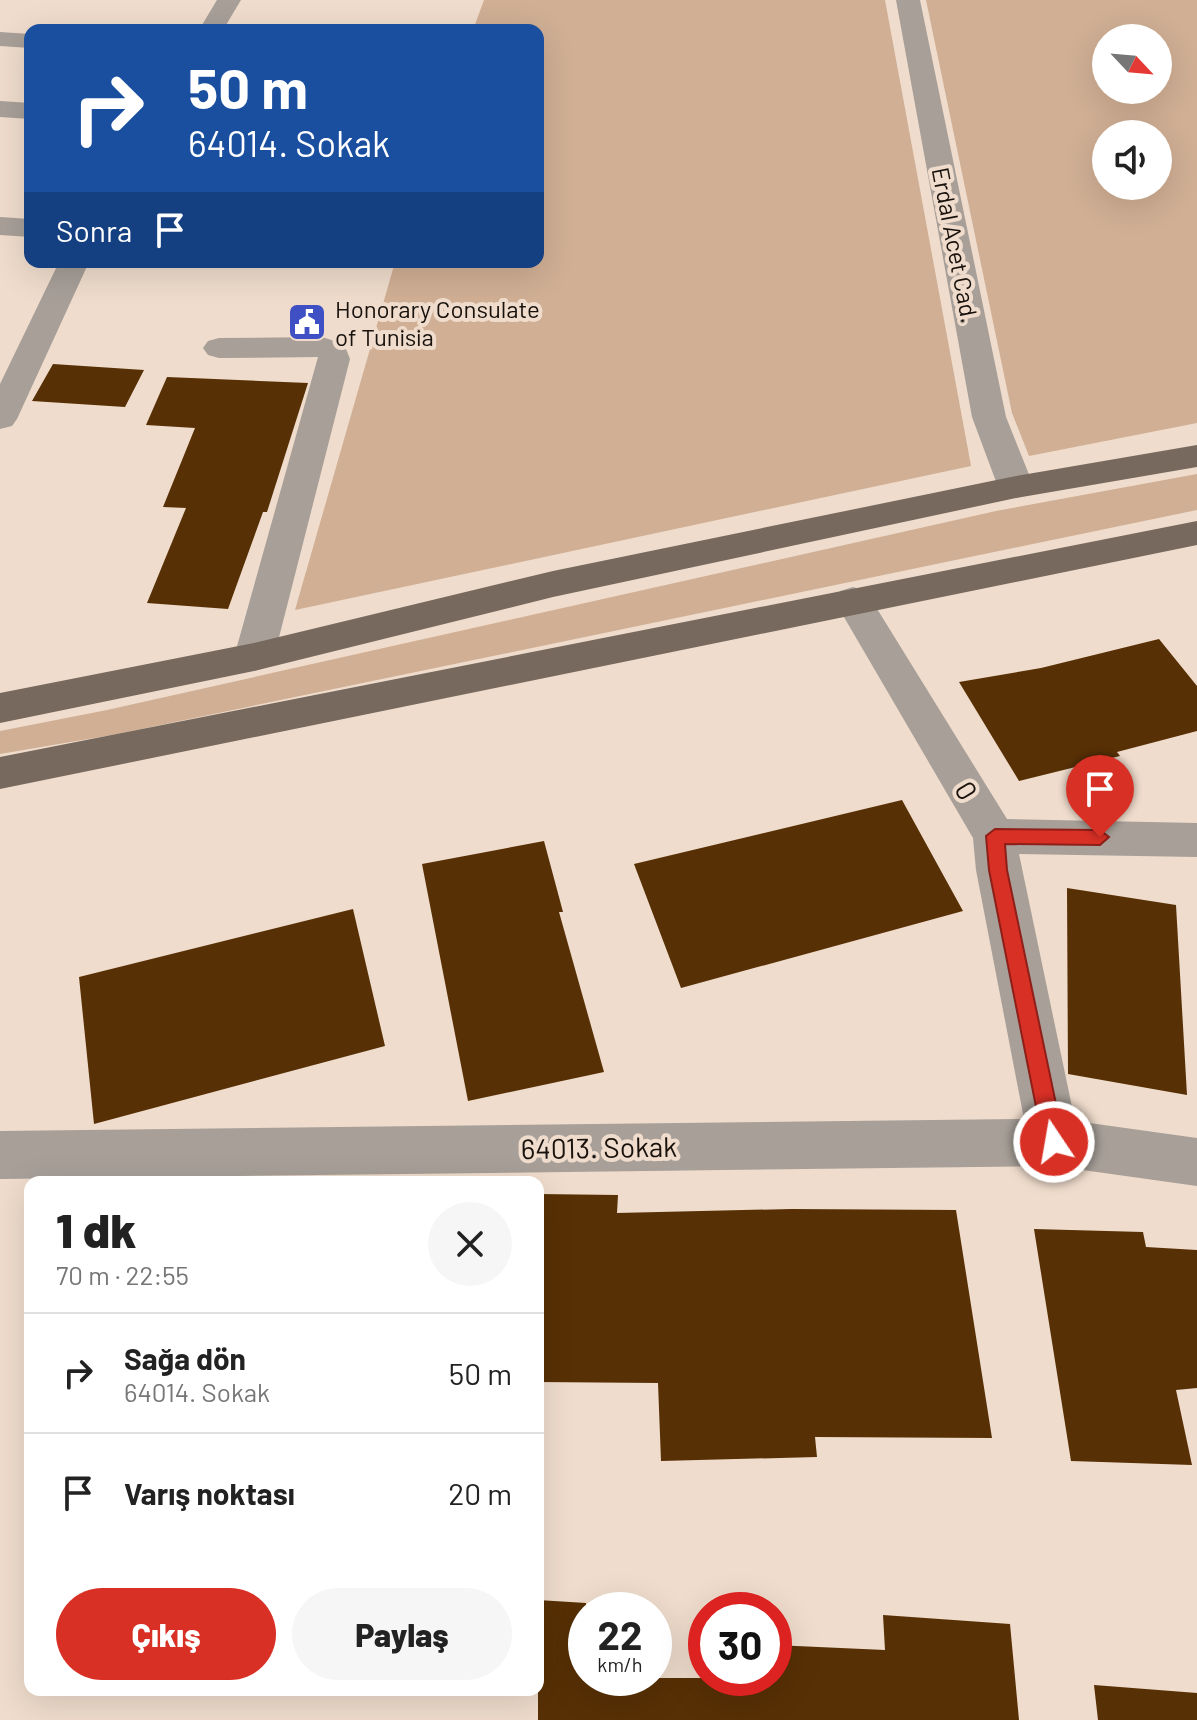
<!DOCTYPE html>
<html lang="tr">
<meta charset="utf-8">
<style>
:root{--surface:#fff;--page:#f6f6f6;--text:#222;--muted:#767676;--line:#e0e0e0;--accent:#d93025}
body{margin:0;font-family:Barlow,sans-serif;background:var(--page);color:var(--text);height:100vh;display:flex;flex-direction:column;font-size:30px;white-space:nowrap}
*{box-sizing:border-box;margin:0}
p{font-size:26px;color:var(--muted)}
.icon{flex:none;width:44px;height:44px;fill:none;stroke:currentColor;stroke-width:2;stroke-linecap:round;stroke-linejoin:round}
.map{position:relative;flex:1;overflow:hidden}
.panel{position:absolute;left:24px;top:1176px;width:520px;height:520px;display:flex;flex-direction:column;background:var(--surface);border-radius:16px;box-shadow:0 8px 32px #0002}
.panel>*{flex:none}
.banner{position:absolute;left:24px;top:24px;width:520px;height:244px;border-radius:16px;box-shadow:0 8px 32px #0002;background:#1a4fa0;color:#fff;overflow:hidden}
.needle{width:52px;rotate:116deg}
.fabs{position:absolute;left:1092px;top:24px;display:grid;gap:16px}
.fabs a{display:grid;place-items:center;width:80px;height:80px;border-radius:50%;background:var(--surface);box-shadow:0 8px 32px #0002;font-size:40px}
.speed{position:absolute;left:568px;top:1592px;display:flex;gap:16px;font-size:40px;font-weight:700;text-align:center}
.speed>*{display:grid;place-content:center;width:104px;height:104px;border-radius:50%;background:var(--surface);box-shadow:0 8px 32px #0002;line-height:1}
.speed small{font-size:20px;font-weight:400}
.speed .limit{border:12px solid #d22;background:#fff;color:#111}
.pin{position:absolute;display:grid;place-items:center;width:68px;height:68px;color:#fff;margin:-82px -34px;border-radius:50% 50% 50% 0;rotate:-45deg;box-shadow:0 0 8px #0007}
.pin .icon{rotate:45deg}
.me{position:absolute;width:88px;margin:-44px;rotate:348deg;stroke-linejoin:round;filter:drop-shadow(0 0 6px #0008)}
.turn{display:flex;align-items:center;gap:28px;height:168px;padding:0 32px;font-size:36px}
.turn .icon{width:104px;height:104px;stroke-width:2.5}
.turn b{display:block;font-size:56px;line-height:68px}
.then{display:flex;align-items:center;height:76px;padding:0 32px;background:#0003;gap:16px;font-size:30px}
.round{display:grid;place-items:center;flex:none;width:84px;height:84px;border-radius:42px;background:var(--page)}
.summary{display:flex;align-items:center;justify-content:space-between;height:136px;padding:0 32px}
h1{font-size:48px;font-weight:800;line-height:60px}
.action{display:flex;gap:16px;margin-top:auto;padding:16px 32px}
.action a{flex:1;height:92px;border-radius:48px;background:var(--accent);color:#fff;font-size:32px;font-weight:800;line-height:92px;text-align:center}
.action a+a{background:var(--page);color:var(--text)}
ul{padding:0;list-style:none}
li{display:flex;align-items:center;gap:24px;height:120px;padding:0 32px;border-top:2px solid var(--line)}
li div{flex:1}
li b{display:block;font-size:30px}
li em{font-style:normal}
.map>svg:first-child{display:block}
</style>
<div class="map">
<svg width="1197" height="1720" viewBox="0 0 1197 1720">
<rect width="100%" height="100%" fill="#efdccc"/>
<path fill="#d0af94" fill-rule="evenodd" d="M484,0h401l86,466 -676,144 100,-348h143v-232h-65z
M926,0h271v423l-168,33 -17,-43zM1106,38h52v52h-52zM1106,134h52v52h-52z
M1197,474v36l-1085,225 -112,19v-23l107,-21 889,-199z"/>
<path fill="#583005" d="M53,364l91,6 -19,37 -93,-6z
M167,377l141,6 -41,129h-4l-35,97 -81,-6 39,-95 -23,-1 32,-79 -49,-3z
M1159,639l38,47v45l-80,21 3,4 -101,25 -60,-99 82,-14z
M902,800l61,111 -282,77 -47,-124z
M544,841l19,71h-4l45,160 -136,29 -46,-237z
M1067,888l109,17 11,190 -119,-21z
M353,909l32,137 -291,78 -15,-147z
M538,1194l80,1 -1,18 174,-4 165,1 36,228 -177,-1 2,20 -156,4 -3,-78 -120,-1z
M1034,1229l109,3 3,15 51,3v138l-21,2 16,75 -121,-4z
M538,1600l48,3v75h188v-33l111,5 -2,-35 127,9 9,96h-481z
M1094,1685l103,8v27h-99z"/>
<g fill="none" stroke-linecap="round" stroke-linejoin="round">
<path fill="#a79f98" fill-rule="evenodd" d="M217,0h24l-18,30h-24z
M0,32l30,2v14l-30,-2z
M0,101l30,2v16l-30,-2z
M0,217l30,2v18l-30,-2z
M59,262h30l-72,157 -5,7 -12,3v-45z
M322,337l22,7 6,15 -76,298 -6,10 -14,4 -14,-4 -6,-10 84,-300 -99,1 -11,-3 -5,-7 5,-7 11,-3z
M853,587l13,4 141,228 190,4v34l-178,-3 56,267 122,17v48l-143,-20 -1054,13v-48l1024,-12 -48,-249 -3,-32 -139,-238 6,-9z"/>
<path fill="#a79f98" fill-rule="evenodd" d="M896,0h24l86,417 28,70 -6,8 -12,3 -12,-3 -6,-8 -26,-70z"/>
<path fill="#77695d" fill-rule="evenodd" d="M1197,445v22l-181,31 -463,99 -299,74 -254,52v-30l254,-50 299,-72 463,-95z
M1197,521v24l-1197,244v-32z"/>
</g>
<path fill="#d93025" stroke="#8d1f18" stroke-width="2" d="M995,829l105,1 9,7 -9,8 -95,-1 2,26 57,272 -3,6 -7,3 -8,-3 -3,-6 -54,-272 -3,-34z"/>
<defs>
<symbol id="civic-square" viewBox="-11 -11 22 22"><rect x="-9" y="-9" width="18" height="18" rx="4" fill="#3e50c4" stroke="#efdccc"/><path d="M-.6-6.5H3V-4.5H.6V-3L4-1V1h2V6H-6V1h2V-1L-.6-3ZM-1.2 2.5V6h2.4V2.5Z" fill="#fff"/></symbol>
</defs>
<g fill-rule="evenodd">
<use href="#civic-square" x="285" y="300" width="44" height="44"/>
</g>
<g text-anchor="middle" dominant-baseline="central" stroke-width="8" stroke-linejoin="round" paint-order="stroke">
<g font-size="24" fill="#18110c" stroke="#efdccc">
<text transform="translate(956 245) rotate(79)">Erdal Acet Cad.</text>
</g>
<g font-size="24" fill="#18110c" stroke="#efdccc" text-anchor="start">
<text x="335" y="308">Honorary Consulate<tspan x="335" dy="28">of Tunisia</tspan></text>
</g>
<g font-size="28" fill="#18110c" stroke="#efdccc">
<text transform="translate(967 790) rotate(59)">0</text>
<text transform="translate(599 1147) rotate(-1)">64013. Sokak</text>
</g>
</g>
</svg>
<div class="fabs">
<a><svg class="needle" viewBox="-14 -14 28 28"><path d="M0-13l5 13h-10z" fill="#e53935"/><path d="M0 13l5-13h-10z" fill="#767676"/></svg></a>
<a><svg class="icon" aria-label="sound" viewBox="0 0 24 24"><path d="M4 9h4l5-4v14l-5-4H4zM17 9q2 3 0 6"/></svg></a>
</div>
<div class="speed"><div>22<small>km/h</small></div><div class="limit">30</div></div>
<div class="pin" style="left:1100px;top:837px;background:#d93025"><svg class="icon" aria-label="arrive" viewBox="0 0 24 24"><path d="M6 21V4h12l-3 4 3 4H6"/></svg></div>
<svg class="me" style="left:1054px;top:1142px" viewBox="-20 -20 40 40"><circle r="17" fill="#d93025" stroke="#fff" stroke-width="3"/><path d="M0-11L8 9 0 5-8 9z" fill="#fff"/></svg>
<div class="banner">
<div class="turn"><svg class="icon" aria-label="right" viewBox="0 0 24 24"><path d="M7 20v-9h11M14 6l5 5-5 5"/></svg><div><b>50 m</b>64014. Sokak</div></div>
<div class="then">Sonra<svg class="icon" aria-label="arrive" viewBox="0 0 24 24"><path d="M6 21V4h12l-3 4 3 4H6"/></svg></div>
</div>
<section class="panel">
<div class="summary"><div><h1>1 dk</h1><p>70 m · 22:55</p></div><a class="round"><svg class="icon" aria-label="close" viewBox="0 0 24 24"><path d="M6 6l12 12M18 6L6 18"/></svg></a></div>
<ul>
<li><svg class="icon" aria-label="right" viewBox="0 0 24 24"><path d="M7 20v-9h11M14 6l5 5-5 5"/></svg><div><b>Sağa dön</b><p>64014. Sokak</p></div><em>50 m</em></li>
<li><svg class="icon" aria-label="arrive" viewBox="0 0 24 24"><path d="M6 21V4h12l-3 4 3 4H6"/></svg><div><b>Varış noktası</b></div><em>20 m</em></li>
</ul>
<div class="action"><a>Çıkış</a><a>Paylaş</a></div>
</section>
</div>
